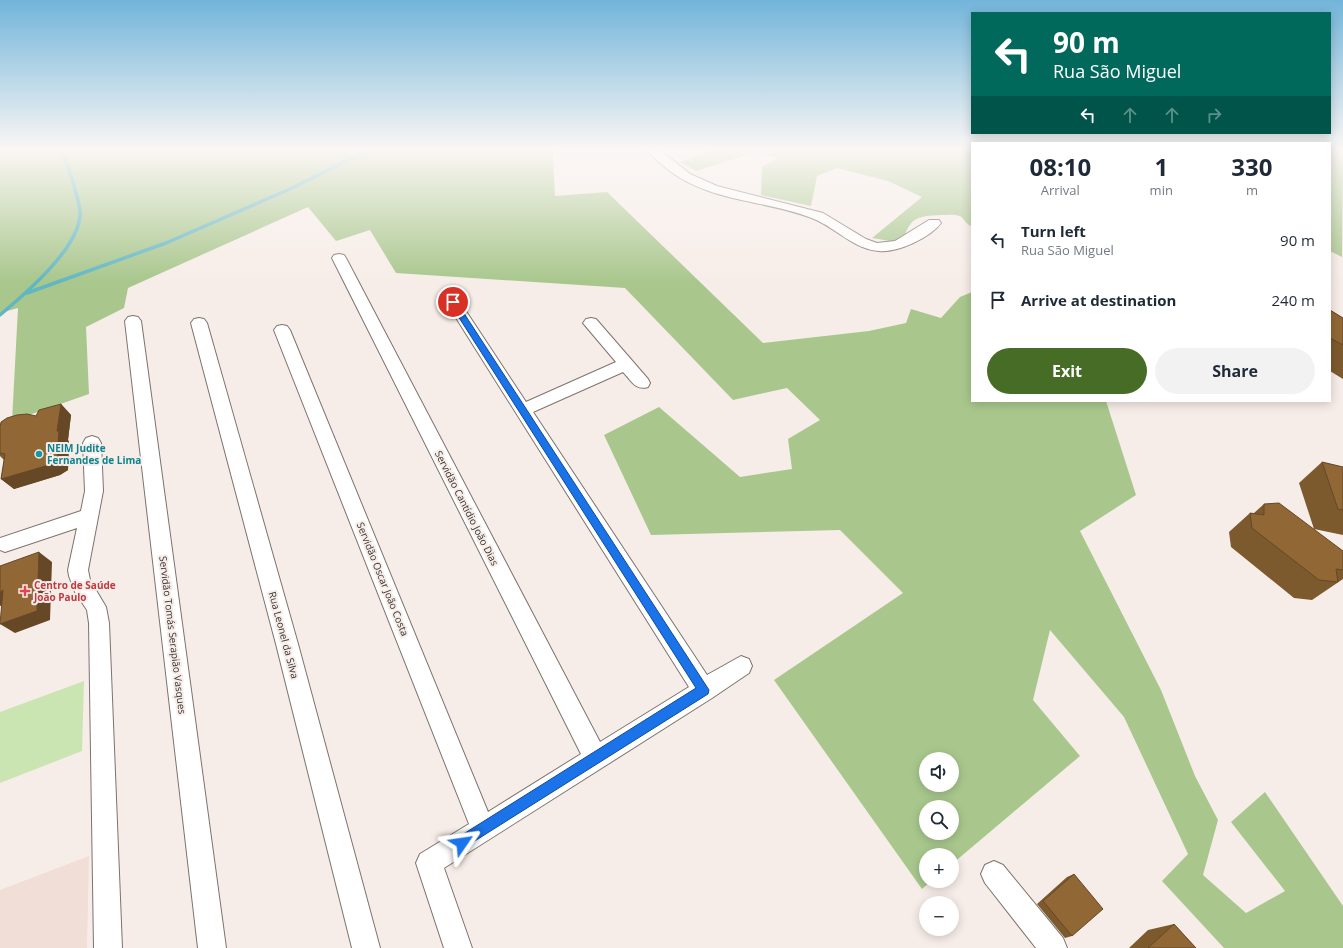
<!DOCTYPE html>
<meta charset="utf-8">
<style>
:root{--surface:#fff;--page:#f2f2f3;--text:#1f2937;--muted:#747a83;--accent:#466c26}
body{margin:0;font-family:"Open Sans",sans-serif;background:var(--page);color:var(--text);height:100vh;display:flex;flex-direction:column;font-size:15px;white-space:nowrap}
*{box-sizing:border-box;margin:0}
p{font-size:13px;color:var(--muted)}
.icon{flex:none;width:22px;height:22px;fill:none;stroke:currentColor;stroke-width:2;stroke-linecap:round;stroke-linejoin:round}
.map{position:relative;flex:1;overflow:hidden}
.sheet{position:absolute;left:971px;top:142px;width:360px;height:260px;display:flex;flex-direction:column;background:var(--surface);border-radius:0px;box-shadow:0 2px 10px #0003}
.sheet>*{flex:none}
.hud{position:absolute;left:971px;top:12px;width:360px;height:122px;border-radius:0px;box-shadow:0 2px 10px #0003;background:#00695c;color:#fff;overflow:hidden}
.tools{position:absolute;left:919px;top:752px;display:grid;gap:8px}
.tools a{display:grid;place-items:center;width:40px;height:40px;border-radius:50%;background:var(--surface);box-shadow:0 2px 10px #0003;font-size:20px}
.pin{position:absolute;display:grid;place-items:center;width:34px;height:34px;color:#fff;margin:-17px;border:2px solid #fff;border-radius:50%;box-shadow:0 1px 4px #0007}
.me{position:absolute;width:44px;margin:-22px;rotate:58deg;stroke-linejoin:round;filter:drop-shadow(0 0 3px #0008)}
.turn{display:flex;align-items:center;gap:14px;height:84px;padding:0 16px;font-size:18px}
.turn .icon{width:52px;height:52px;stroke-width:2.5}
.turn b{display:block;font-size:28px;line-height:34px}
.lanes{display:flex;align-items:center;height:38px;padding:0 16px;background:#0003;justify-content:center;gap:20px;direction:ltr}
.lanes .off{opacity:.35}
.eta{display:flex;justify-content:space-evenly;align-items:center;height:68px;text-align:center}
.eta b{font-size:24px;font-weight:700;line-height:28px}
.button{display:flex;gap:8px;margin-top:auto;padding:8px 16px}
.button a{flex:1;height:46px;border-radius:24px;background:var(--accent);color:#fff;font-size:16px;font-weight:700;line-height:46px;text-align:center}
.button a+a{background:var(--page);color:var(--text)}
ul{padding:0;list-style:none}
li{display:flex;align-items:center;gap:12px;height:60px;padding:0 16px}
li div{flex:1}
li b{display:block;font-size:15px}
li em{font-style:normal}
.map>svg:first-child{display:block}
</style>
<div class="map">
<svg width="1343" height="948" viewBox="0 0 1343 948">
<rect width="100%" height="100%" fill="#f7ede8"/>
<path fill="#f1ded7" d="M89,856l-2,92h-87v-58z"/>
<path fill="#cae5b2" d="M84,681l-2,70 -82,32v-71z"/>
<path fill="#a9c78d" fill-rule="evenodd" d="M0,149h555l-2,9 2,38 52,-4 156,151 106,-12 37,-8 5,-14 30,9 19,-21 12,-5v109h134l30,94 -56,36 81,159 34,86 23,44 -15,55 43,38 39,-22 -54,-69 34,-30 78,114v42h-119l-62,-67 26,-27 -64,-137 -74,-87 -17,70 47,56 -128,108v-9h-26v26h5l-9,8 -148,-209 129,-87 -63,-63 -189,5 -47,-100 55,-28 81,70 52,-8 -4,-30 32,-19 -33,-32 -54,12 -108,-112 -229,-15 -26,-43 -34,11 -28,-34 -180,81 -4,20 -38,19 3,67 -77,27 6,-113 -18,5zM926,759h26v26h-26zM926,807h26v26h-26z
M717,149h255v77c-6,-1 -7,-7 -12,-10 -5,-2 -14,-1 -19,-1 -26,1 -31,3 -39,28l-30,-5 50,-41 -34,-16 -51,-13 -20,8 -6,30 -50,-11 1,-28 16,-9 -22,-6 -60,19 -16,-9z
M1330,149h13l-1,108 -12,-6z"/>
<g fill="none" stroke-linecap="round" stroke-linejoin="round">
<path stroke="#61b6c4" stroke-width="3.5" d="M27,293l139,-50 124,-54 81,-40
M0,315c25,-21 77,-65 80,-99 1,-10 -4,-21 -6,-30 -4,-14 -7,-25 -15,-37"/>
<defs>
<path id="minor" d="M646,149h13l31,25 27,12 106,27 43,26 11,4 18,-2 34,-21h10l2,3c-11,15 -44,30 -62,28 -26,-2 -43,-23 -65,-32 -49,-20 -105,-16 -148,-51 -7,-6 -15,-12 -20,-19z
M339,254l5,1 2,3 254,484 89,-55 -243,-385 2,-3h10l68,103 90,-40 -33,-39 3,-4 5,-1 5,1 52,60 2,4 -2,4c-13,4 -17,-7 -25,-15l-90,40 174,263 34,-19 8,3 3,7 -3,7 -37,25 -268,170 28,80h-28l-28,-85 4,-9 49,-30 -195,-494 3,-4 5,-1 5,1 3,4 198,482 93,-58 -249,-496 2,-3z
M133,316l5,1 3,4 85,627h-28l-73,-627 3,-4z
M199,318l5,1 3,4 91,321 82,304h-28l-76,-304 -85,-321 3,-4z
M92,436l6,2 3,5 2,48 -15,79 2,10 16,27 3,16 13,325h-28l-5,-325 -2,-13 -12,-18 -6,-16 -1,-6 9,-42 -72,24 -5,-2v-12l81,-27 4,-20 -2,-48 3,-5z
M994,861l9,4 60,73 4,10h-31l-51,-65 -4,-9 4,-9z"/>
</defs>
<use href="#minor" stroke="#7c736f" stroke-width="2"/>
<use href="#minor" fill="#fff" fill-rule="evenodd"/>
</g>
<path fill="#7d592e" d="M1330,310l13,8v61l-13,-8z
M61,404l10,11 -3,25 1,2 -1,28 -8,5 -46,14 -13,-10 3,-19 -4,-4v-29l36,-11z
M1322,462l21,5v68l-29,-6 -15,-46z
M1264,504l79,47v28l-31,21 -18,-2 -63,-51 -2,-15 21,-19h4z
M1074,874l-2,62 -7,2 -28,-34 30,-27z
M1174,924l22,24h-67l19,-18z"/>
<path fill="#664826" d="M61,404l10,11 -3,25 1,2 -1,28 -8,5 -46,14 -13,-10 56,-48z
M39,552l13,10 -2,58 -35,13 -15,-9z
M3,590l14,10 -17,6v-14z"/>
<path fill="#916736" stroke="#664826" d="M1330,310l13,8v27l-13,-7z
M61,404l-4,27h2l-2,28 -8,6 -48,14 4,-25 -5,-1v-26l1,-5 6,-4 10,-3 10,-1 9,2 3,-6z
M1322,462l21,5v43l-5,-1z
M1279,503l64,48v19l-7,-1 2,13 -19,-2 -67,-52 -2,-15 14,2v-11z
M39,552l-2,59 -37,13 3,-34 -3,2v-26z
M1074,874l29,35 -31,27 -29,-35z
M1174,924l22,24h-48z"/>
<linearGradient id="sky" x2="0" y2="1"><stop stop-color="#72b5da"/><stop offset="0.53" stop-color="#fbf7f5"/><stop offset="1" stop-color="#fbf7f5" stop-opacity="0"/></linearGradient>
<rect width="1343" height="282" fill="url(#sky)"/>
<path fill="#1a73e8" stroke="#114b97" d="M450,301h6l253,389 -1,4 -246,155 -5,-2 -2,-4 2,-5 239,-150 -247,-386z"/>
<circle fill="#0f9aa8" stroke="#f7ede8" stroke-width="1.5" cx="39" cy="454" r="4"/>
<path fill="#e0444e" stroke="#f7ede8" stroke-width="1.5" d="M23 585h4v4h4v4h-4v4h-4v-4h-4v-4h4z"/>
<g text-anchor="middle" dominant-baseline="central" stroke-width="4" stroke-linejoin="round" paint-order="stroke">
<g font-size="10" font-weight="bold" fill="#0d838f" stroke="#f7ede8" text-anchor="start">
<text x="47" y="448">NEIM Judite<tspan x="47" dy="12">Fernandes de Lima</tspan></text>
</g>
<g font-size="10" fill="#353130" stroke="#f7ede8">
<text transform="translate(467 508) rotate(63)">Servidão Cantídio João Dias</text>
<text transform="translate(383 579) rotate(68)">Servidão Oscar João Costa</text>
<text transform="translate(173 635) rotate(83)">Servidão Tomás Serapião Vasques</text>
<text transform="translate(284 635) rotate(75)">Rua Leonel da Silva</text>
</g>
<g font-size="10" font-weight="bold" fill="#be3a42" stroke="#f7ede8" text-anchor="start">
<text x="34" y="585">Centro de Saúde<tspan x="34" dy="12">João Paulo</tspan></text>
</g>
</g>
</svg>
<div class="tools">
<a><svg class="icon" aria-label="sound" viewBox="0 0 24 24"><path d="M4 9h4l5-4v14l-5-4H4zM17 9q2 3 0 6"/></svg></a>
<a><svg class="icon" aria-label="search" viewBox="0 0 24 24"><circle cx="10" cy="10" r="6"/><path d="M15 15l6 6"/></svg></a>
<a>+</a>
<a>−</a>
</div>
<div class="pin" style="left:453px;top:302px;background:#d93025"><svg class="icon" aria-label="arrive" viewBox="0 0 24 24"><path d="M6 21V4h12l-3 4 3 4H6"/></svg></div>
<svg class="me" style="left:462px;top:843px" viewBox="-20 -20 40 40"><path d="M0-17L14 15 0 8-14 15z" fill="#1a73e8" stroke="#fff" stroke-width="4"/></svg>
<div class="hud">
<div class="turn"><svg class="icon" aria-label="left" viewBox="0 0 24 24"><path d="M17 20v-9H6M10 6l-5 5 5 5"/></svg><div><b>90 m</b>Rua São Miguel</div></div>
<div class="lanes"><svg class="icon" aria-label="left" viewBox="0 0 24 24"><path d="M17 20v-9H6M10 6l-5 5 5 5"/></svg><svg class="icon off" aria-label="ahead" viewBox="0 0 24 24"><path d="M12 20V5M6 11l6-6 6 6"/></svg><svg class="icon off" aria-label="ahead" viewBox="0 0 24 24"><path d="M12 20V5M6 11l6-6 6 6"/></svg><svg class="icon off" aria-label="right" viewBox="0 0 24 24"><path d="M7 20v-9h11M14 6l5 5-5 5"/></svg></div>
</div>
<section class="sheet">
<div class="eta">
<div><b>08:10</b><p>Arrival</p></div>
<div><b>1</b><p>min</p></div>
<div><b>330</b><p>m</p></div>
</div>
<ul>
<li><svg class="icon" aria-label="left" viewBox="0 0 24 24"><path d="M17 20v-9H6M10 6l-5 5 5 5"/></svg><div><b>Turn left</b><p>Rua São Miguel</p></div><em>90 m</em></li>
<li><svg class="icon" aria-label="arrive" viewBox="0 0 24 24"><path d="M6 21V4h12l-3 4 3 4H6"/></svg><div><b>Arrive at destination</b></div><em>240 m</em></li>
</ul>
<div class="button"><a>Exit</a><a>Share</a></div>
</section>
</div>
